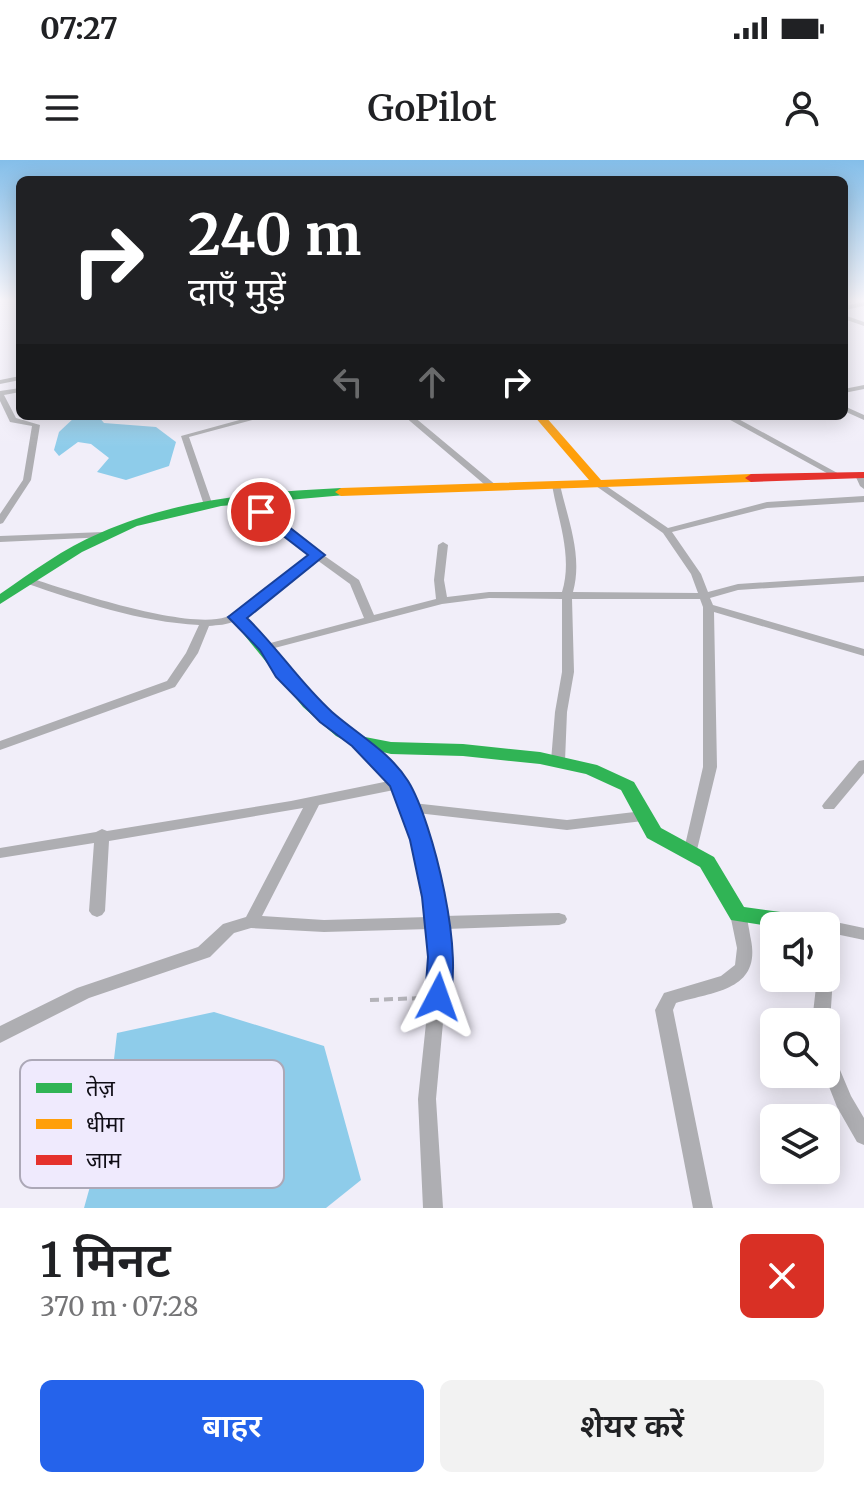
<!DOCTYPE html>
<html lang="hi">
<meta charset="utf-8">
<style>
:root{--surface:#fff;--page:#f2f2f2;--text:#202124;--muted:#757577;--accent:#2563eb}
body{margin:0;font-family:Merriweather,"Noto Sans Devanagari",serif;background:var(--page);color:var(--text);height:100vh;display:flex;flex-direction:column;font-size:30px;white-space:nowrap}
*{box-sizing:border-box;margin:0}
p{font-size:26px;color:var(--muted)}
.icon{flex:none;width:44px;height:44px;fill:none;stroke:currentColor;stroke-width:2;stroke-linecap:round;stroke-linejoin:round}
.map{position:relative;height:1048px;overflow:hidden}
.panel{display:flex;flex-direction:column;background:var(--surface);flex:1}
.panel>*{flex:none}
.guide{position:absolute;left:16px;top:16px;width:832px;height:244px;border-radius:12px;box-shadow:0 4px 20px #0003;background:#202124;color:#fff;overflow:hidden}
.tools{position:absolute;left:760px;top:752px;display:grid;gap:16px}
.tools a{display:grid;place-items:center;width:80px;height:80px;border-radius:12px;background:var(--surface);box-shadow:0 4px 20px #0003;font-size:40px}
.pin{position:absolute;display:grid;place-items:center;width:68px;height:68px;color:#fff;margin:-34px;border:4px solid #fff;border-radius:50%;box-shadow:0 2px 8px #0007}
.me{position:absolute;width:88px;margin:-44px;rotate:4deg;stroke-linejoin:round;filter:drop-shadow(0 0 6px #0008)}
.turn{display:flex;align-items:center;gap:28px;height:168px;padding:0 40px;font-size:36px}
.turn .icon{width:104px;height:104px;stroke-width:2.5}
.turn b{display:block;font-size:56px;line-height:68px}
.lanes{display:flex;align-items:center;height:76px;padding:0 40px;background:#0003;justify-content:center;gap:40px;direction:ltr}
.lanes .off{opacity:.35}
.round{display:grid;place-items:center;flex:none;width:84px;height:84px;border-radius:12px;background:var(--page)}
.overview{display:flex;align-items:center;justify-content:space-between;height:136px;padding:0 40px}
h1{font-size:48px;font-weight:600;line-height:60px}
.button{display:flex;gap:16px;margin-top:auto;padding:16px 40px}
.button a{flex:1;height:92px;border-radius:12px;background:var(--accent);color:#fff;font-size:32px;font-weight:600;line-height:92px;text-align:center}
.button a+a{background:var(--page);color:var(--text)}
.status{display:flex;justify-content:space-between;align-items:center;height:56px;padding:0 40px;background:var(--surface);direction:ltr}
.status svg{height:22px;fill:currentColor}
header{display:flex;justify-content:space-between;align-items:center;height:104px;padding:0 40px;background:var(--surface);font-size:36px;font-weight:600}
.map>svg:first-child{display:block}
</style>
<div class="status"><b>07:27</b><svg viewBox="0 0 49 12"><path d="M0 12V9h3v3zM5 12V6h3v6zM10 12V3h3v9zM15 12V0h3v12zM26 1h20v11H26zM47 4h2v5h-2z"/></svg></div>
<header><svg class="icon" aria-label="menu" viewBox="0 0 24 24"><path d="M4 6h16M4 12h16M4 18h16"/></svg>GoPilot<svg class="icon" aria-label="person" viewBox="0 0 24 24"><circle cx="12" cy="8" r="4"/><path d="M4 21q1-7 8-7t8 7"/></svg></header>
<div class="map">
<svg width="864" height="1048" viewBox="0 0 864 1048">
<rect width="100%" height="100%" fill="#f1eef9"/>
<path fill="#8eccea" d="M76,256h22l6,7 52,4 20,15 -7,24 -43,14 -29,-8 12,-14 -18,-14 -13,-2 -19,14 -5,-6 5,-18z
M214,852l110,34 37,134 -35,28h-242l22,-79 11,-96z"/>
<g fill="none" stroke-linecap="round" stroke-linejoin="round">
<path stroke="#b4b3b9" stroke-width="4" stroke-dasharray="9 5" stroke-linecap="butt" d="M370,840l52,-2"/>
<path fill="#aeaeb2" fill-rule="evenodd" d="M864,142v4l-20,4v-4z
M844,155l20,7v4l-20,-7z
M20,216v4l-20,4v-4z
M864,225v4l-20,4v-4z
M20,228v4l-16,3 12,23 24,7 -9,55 -28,43 -3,1v-10l23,-34 9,-54 -22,-4 -10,-21v-10z
M844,246l20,9v5l-20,-9z
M254,256h13l-78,21 24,69 -5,3 -3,-1 -24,-72z
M404,256h9l84,70v4h-6z
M723,256h10l108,59 -7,2z
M859,312l5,4v13l-4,-3 -5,-11z
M599,321l69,47 99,-26 97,-6v6l-97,6 -95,24 29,42 7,18 30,-8 126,-8v6l-126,8 -28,8 3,7 151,44v7l-150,-44 3,155 -22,91 -5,1 -5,-1 -2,-4 20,-87v-160l-3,-8h-128l2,73 -7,40 -2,49 -2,3h-10l-2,-3 4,-49 7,-40v-73l-73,-1 -47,6 -175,46 -4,-1 -2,-2 2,-2 101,-27 -14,-34 -33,-24c-20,18 -58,50 -82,61 -8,4 -17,4 -26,5l-11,27 -23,34 -175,63v-9l167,-60 19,-28 13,-28c-59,-3 -118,-23 -174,-42l-1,-2 1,-2h8c41,13 154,51 193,38 7,-3 14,-9 21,-13 22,-15 44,-31 64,-49l-38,-27 -25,-28 5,-3 3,1 23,26 80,56 15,35 62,-16 -2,-19 4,-35 5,-3 5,3 -4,35 3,17 42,-5h73c11,-36 -4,-72 -10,-107l4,-3 4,3c8,35 23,71 13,107l125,1 -7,-19 -28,-41 -67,-47 -1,-2z
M104,372l5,3 -2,2 -107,5v-6z
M359,577l5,1 40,43 9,22 154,17 76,-9 5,1 2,4 -2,4 -5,1 -76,9 -150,-17c14,33 23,68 27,103l115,-3 6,2 2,4 -2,4 -6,2 -113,4 3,28 -13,142 7,109h-20l-5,-109 15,-142 -3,-28 -106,3 -73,-4 -17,5 -24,24 -121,41 -89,45v-17l77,-38 121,-41 25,-23 23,-7 57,-109 -194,33 -4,70 -3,4 -5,2 -5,-2 -3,-4 5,-68 -94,15v-10l96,-16 6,-3 5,2 184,-30 98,-20 -35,-37 -1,-3zM394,630c16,41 30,82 34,127l-104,3 -62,-4 57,-111z
M864,600v13l-30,36h-10l-2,-3 2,-3 35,-42z
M738,748l6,2c4,9 5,20 7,30 10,51 -39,52 -75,63l-3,7 40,198h-20l-38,-198 9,-17 57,-17 14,-11 2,-17 -7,-34 2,-4z
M826,760l38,8v12l-38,-8v-6h-8l2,-4z
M826,797l6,2 2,7 -2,5 -4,1 5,6 -3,44 -4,6v-6h-14l5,-44h9z
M826,889l6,2 19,45 13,22v27l-7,-3 -20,-35 -13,-33h2z"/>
<path fill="#30b455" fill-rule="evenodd" d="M341,328l4,1v6l-124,11 -84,20 -55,26 -82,52v-10c32,-22 64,-46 100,-61 76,-34 159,-41 241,-45z
M237,453l5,1 73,85 33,29 17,9 26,5 72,2 77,8 57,13 37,17 27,46 53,29 30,50 81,11 7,2 4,6 -4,6 -6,2v-8l-52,1 -43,-7 -31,-53 -53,-29 -26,-48 -35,-16 -46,-10 -77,-8 -72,-2 -37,-9 -18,-9 -33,-29 -71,-87 -2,-3 2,-3z"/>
<path fill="#ff9f0a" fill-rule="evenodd" d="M534,256h11l56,64 150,-6 6,4 -6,4 -410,14 -6,-4 6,-4 248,-8z"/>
<path fill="#e5322d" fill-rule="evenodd" d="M864,312v6l-113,4 -6,-4 6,-4z"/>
</g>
<linearGradient id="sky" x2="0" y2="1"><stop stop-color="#84bee9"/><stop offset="0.49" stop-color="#f9f7fc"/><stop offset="1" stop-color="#f9f7fc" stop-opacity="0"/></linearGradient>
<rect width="864" height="287" fill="url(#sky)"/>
<path fill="#2563eb" stroke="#184099" stroke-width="2" d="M256,349h10l59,46 -78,63c31,30 53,65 85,94 25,22 58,40 76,69 25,40 59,181 39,224l-9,3 -9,-3 -4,-8 3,-40 -6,-60 -12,-57 -20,-54 -38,-40 -32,-24 -44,-45 -16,-27 -32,-33 80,-62 -52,-40z"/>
<rect x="20" y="900" width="264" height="128" rx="12" fill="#efeafd" stroke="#aca8b7" stroke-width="2"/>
<rect x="36" y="923" width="36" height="10" fill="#30b455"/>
<rect x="36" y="959" width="36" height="10" fill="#ff9f0a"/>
<rect x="36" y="995" width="36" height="10" fill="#e5322d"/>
<g font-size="22" fill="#0f0d15">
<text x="86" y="936">तेज़</text>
<text x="86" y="972">धीमा</text>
<text x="86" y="1008">जाम</text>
</g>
</svg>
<div class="tools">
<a><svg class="icon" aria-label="sound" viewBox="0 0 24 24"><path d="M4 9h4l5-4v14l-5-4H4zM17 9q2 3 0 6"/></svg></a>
<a><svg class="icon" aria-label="search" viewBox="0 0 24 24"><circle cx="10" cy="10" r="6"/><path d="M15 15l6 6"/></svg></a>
<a><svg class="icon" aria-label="layers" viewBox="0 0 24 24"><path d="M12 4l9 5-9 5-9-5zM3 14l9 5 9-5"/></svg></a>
</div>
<div class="pin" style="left:261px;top:352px;background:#d93025"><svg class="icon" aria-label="arrive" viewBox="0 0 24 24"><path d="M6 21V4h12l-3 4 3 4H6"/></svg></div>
<svg class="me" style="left:438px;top:837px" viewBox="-20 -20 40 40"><path d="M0-17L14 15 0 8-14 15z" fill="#2563eb" stroke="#fff" stroke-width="4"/></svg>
<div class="guide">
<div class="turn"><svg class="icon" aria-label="right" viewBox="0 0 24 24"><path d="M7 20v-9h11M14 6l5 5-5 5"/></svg><div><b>240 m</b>दाएँ मुड़ें</div></div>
<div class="lanes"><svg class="icon off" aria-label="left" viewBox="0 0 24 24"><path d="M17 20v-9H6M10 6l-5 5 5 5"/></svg><svg class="icon off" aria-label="ahead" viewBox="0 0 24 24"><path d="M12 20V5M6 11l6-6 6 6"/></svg><svg class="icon" aria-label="right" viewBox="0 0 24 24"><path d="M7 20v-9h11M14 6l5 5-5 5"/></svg></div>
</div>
</div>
<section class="panel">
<div class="overview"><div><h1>1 मिनट</h1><p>370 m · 07:28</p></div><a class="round" style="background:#d93025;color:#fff"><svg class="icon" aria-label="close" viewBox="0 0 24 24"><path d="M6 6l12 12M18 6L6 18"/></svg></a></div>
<div class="button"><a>बाहर</a><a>शेयर करें</a></div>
</section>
